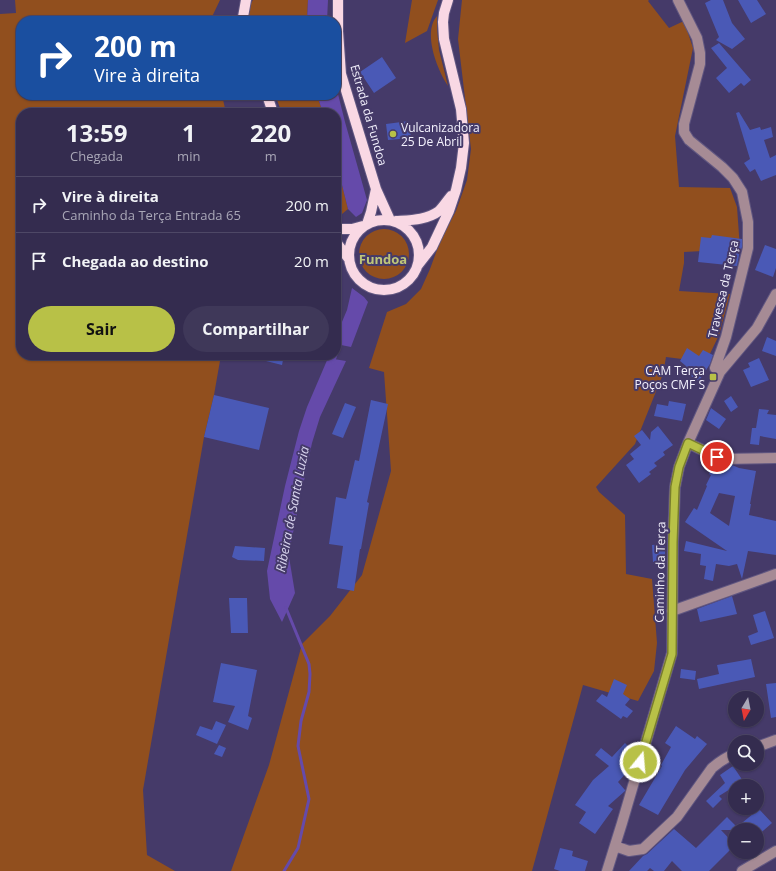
<!DOCTYPE html>
<html lang="pt">
<meta charset="utf-8">
<style>
:root{--surface:#342c4f;--page:#3f3859;--text:#f1f3f6;--muted:#a9a7b7;--line:#4e4866;--accent:#b8c147}
body{margin:0;font-family:"Open Sans",sans-serif;background:var(--page);color:var(--text);height:100vh;display:flex;flex-direction:column;font-size:15px;white-space:nowrap}
*{box-sizing:border-box;margin:0}
p{font-size:13px;color:var(--muted)}
.icon{flex:none;width:22px;height:22px;fill:none;stroke:currentColor;stroke-width:2;stroke-linecap:round;stroke-linejoin:round}
.map{position:relative;flex:1;overflow:hidden}
.panel{position:absolute;left:16px;top:108px;width:325px;height:252px;display:flex;flex-direction:column;background:var(--surface);border-radius:16px;box-shadow:0 1px 3px #0004,0 0 0 1px var(--line)}
.panel>*{flex:none}
.guide{position:absolute;left:16px;top:16px;width:325px;height:84px;border-radius:16px;box-shadow:0 1px 3px #0004,0 0 0 1px var(--line);background:#1a4fa0;color:#fff;overflow:hidden}
.needle{width:26px;rotate:190deg}
.controls{position:absolute;left:728px;top:691px;display:grid;gap:8px}
.controls a{display:grid;place-items:center;width:36px;height:36px;border-radius:50%;background:var(--surface);box-shadow:0 1px 3px #0004,0 0 0 1px var(--line);font-size:20px}
.pin{position:absolute;display:grid;place-items:center;width:34px;height:34px;color:#fff;margin:-17px;border:2px solid #fff;border-radius:50%;box-shadow:0 1px 4px #0007}
.me{position:absolute;width:44px;margin:-22px;rotate:17deg;stroke-linejoin:round;filter:drop-shadow(0 0 3px #0008)}
.turn{display:flex;align-items:center;gap:14px;height:84px;padding:0 12px;font-size:18px}
.turn .icon{width:52px;height:52px;stroke-width:2.5}
.turn b{display:block;font-size:28px;line-height:34px}
.eta{display:flex;justify-content:space-evenly;align-items:center;height:68px;text-align:center}
.eta b{font-size:24px;font-weight:700;line-height:28px}
.button{display:flex;gap:8px;margin-top:auto;padding:8px 12px}
.button a{flex:1;height:46px;border-radius:24px;background:var(--accent);color:#111;font-size:16px;font-weight:700;line-height:46px;text-align:center}
.button a+a{background:var(--page);color:var(--text)}
ul{padding:0;list-style:none}
li{display:flex;align-items:center;gap:12px;height:56px;padding:0 12px;border-top:1px solid var(--line)}
li div{flex:1}
li b{display:block;font-size:15px}
li em{font-style:normal}
.map>svg:first-child{display:block}
</style>
<div class="map">
<svg width="776" height="871" viewBox="0 0 776 871">
<rect width="100%" height="100%" fill="#453a69"/>
<path fill="#914f1e" d="M15,0h205l-10,21h-189v74h201l4,18h-205v242h200l-7,40 -10,42 -61,353 4,65 28,16h-175v-857l16,-1z
M253,0h55l-1,21h-57l-3,-11z
M412,0h26l-11,31 -22,12z
M462,0h187l-1,1 21,27 15,-7 9,27 -18,88 4,51 51,1 7,19 3,42 -56,3v11l-5,28 51,3 -11,41 -13,27 -40,-5 -3,17 -28,70 -39,43 3,5 26,23 1,59 26,5 5,64 -3,28 -16,30 -55,-16 -51,186h-301l38,-106 33,-121 28,-28 32,-41 29,-104 -7,-99 -15,-4 18,-56 19,-8 15,-15 9,-20 11,-30 15,-28 11,-31 4,-31 -13,-110z
M437,16v12l2,22 9,36c-10,-15 -26,-53 -11,-70z
M275,95h42l6,18h-41z
M336,161l12,48 -6,5h-6z
M359 254a25 25 0 1 1 50 0a25 25 0 1 1-50 0Z"/>
<path fill="#654aaa" d="M308,0h20l-1,21h-20z
M336,86l9,36 22,78 -5,13 -6,4 -8,-8 -12,-48v-48h-13l-6,-18h19z
M352,288l12,9 4,5 -17,45 -15,-3v-8l11,-26z
M328,358l18,3 -26,56 -8,26 -22,104 -1,10 6,36 -13,29 -12,-23 -3,-28 18,-85 14,-55 8,-24z"/>
<g fill="none" stroke-linecap="round" stroke-linejoin="round">
<path stroke="#654aaa" stroke-width="3" d="M336,354l5,-13
M333,363l3,-8
M284,871l14,-23 11,-49 -11,-53 3,-25 8,-29 1,-18 -1,-10 -23,-56"/>
</g>
<path fill="#4a59b6" fill-rule="evenodd" d="M711,0h12l9,23 13,16 -13,10 -16,-9 3,-3 -14,-34z
M738,0h19l9,14 -15,9z
M719,43l32,37 -7,6 -3,-3 -12,10 -13,-15 11,-10 -16,-20z
M382,57l14,21 -22,15 -14,-21z
M739,112l11,18 10,-3 1,3 10,-3 2,10 -9,3 6,18 6,-3v20l-15,6 -6,-12 -5,3 -6,-9 6,-4 -14,-46z
M409,121l2,17 -23,2 -2,-16z
M712,235l30,4v8l-1,3h-1l-3,16 -39,-4 3,-25 10,1z
M765,245l11,4v19l-3,9 -18,-7z
M767,337l9,4v15l-14,-5z
M687,348l12,8 4,-6 10,5 -3,9 -11,17 -16,-10 3,-5 -6,-5z
M254,355h30l-2,10 -28,-7z
M759,358l10,22 -18,7 -8,-17 7,-3 -2,-4z
M214,395l55,13 -10,42 -55,-13z
M731,396l7,11 -7,5 -7,-11z
M371,400l17,4 -21,98 2,1 -8,46h-1l-6,42 -17,-3 6,-42 -14,-2 7,-47 10,2 9,-39 4,1z
M669,401l17,3 -4,17 -28,-5 3,-12 11,2z
M345,403l11,4 -13,31 -11,-4z
M711,408l15,11 -7,10 -13,-9z
M759,409l10,1 -2,4 9,1v24l-16,-3 -1,9 -9,-1 2,-16h4z
M658,426l15,19 -10,7 2,3 -11,8 3,3 -8,6 2,2 -12,9 -13,-18 8,-6 -4,-5 11,-9 -7,-9 8,-6 8,10 1,-8z
M713,465l8,4 2,-4h9l7,3 17,3 -6,33h1l-2,11 27,6v34l-28,-4 -6,28 -5,-15 -8,2 -13,-2 -3,17 -9,-2 2,-13 -6,-1 1,-11 -17,-3 2,-10 41,10 -42,-29 9,-14 3,2 10,-24 -1,-1 5,-10 -2,-1zM719,493l16,3 -6,30 -19,-13z
M665,544v18h-12l-1,-17z
M235,546l30,2 -1,13 -26,-1 -6,-3z
M732,596l5,18 -37,8 -3,-13z
M229,598h18l1,35h-17z
M765,611l9,27 -23,7 -3,-9 10,-4 -5,-17z
M751,659l4,18 -56,12 -2,-10 22,-5 -2,-9z
M221,663l36,7 -9,46 4,2 -4,12 -20,-8 7,-16 -22,-4z
M681,669l15,2 -1,9 -15,-2z
M614,679l13,6 -4,9 7,5 -5,6 8,6 -6,7 -4,-2 -2,3 -25,-18 6,-7 5,3z
M776,683v34l-5,1 -5,-34z
M216,721l10,4 -9,19 -21,-9 4,-9 12,4z
M676,726l19,13 2,-3 10,8 -22,26 -27,45 -19,-10 23,-39 -1,-1 10,-18 -6,-4z
M625,743l11,11 -5,14 -13,14 7,8v1l-17,15 5,3 -18,25 -16,-11 7,-11 -11,-7 18,-25 16,-14 -14,-11 6,-7 11,9z
M219,745l7,3 -4,9 -8,-3z
M733,766l10,15 -24,15 3,3 -9,9 -7,-7 19,-18 -5,-8z
M759,809l13,14 -15,13v-6h-36l14,15 -26,26h-27l-10,-10 -8,10h-10l-4,-3 -3,3h-18l14,-15 4,-2 27,-25 22,19 31,-31 10,10z
M560,848l13,3 -1,5 16,5 -3,10h-25l-6,-2z"/>
<g fill="none" stroke-linecap="round" stroke-linejoin="round">
<defs>
<path id="minor" d="M678,0l19,38 3,15v11l-16,60v8l5,8 33,27 11,11 9,14 6,30v26l-22,89 -11,31 5,4
M688,443l29,14 6,2 53,-1
M672,611l104,-37
M757,747l19,-7
M615,846l14,5 14,-2 34,-32 35,-49c7,-6 14,-11 23,-14
M607,871l15,-48 50,-170 1,-111 2,-55 4,-20 9,-24 32,-71 37,-44 19,-34
M742,871l34,-20"/>
<path id="major" d="M338,0v31l3,43 35,115 14,31
M244,21l-1,-4 3,-17
M267,95l6,18
M349 255a35 35 0 1 1 70 0a35 35 0 1 1-70 0Z
M396,221c14,-1 31,-1 43,-10 4,-4 8,-10 12,-15
M367,224l4,-12 5,-23
M336,229h16l11,-3
M336,242l13,17
M418,265l14,-18 17,-36 7,-21 5,-22 3,-25 -3,-34 -17,-70 -1,-17 1,-9 4,-13"/>
</defs>
<use href="#minor" stroke="#615781" stroke-width="12"/>
<use href="#major" stroke="#615781" stroke-width="12"/>
<use href="#minor" stroke="#a68b95" stroke-width="10"/>
<use href="#major" stroke="#f9d8e4" stroke-width="10"/>
</g>
<g fill="none" stroke-linecap="round" stroke-linejoin="round">
<defs>
<path id="route" d="M640,762l32,-108 1,-112 2,-55 4,-20 9,-24 29,14"/>
</defs>
<use href="#route" stroke="#787d2e" stroke-width="10"/>
<use href="#route" stroke="#b8c147" stroke-width="7"/>
</g>
<g fill="#b8c147" stroke="#453a69" stroke-width="1.5">
<circle cx="393" cy="134" r="4"/>
<rect x="709" y="373" width="8" height="8" rx="2"/>
</g>
<g text-anchor="middle" dominant-baseline="central" stroke-width="4" stroke-linejoin="round" paint-order="stroke">
<g font-size="12" fill="#f4f2fe" stroke="#453a69">
<text transform="translate(369 115) rotate(74)">Estrada da Fundoa</text>
<text transform="translate(723 289) rotate(-77)">Travessa da Terça</text>
<text transform="translate(660 572) rotate(-89)">Caminho da Terça</text>
</g>
<g font-size="12" fill="#f4f2fe" stroke="#453a69" text-anchor="start">
<text x="401" y="127">Vulcanizadora<tspan x="401" dy="14">25 De Abril</tspan></text>
<text x="705" y="370" text-anchor="end">CAM Terça<tspan x="705" dy="14">Poços CMF S</tspan></text>
</g>
<g font-size="13" font-weight="bold" fill="#bec679" stroke="#453a69">
<text x="383" y="259">Fundoa</text>
</g>
<g font-size="13" font-style="italic" fill="#d8d4ee" stroke="#453a69">
<text transform="translate(292 509) rotate(-79)">Ribeira de Santa Luzia</text>
</g>
</g>
</svg>
<div class="controls">
<a><svg class="needle" viewBox="-14 -14 28 28"><path d="M0-13l5 13h-10z" fill="#e53935"/><path d="M0 13l5-13h-10z" fill="#a9a7b7"/></svg></a>
<a><svg class="icon" aria-label="search" viewBox="0 0 24 24"><circle cx="10" cy="10" r="6"/><path d="M15 15l6 6"/></svg></a>
<a>+</a>
<a>−</a>
</div>
<div class="pin" style="left:717px;top:457px;background:#d93025"><svg class="icon" aria-label="arrive" viewBox="0 0 24 24"><path d="M6 21V4h12l-3 4 3 4H6"/></svg></div>
<svg class="me" style="left:640px;top:762px" viewBox="-20 -20 40 40"><circle r="17" fill="#b8c147" stroke="#fff" stroke-width="3"/><path d="M0-11L8 9 0 5-8 9z" fill="#fff"/></svg>
<div class="guide">
<div class="turn"><svg class="icon" aria-label="right" viewBox="0 0 24 24"><path d="M7 20v-9h11M14 6l5 5-5 5"/></svg><div><b>200 m</b>Vire à direita</div></div>
</div>
<section class="panel">
<div class="eta">
<div><b>13:59</b><p>Chegada</p></div>
<div><b>1</b><p>min</p></div>
<div><b>220</b><p>m</p></div>
</div>
<ul>
<li><svg class="icon" aria-label="right" viewBox="0 0 24 24"><path d="M7 20v-9h11M14 6l5 5-5 5"/></svg><div><b>Vire à direita</b><p>Caminho da Terça Entrada 65</p></div><em>200 m</em></li>
<li><svg class="icon" aria-label="arrive" viewBox="0 0 24 24"><path d="M6 21V4h12l-3 4 3 4H6"/></svg><div><b>Chegada ao destino</b></div><em>20 m</em></li>
</ul>
<div class="button"><a>Sair</a><a>Compartilhar</a></div>
</section>
</div>
